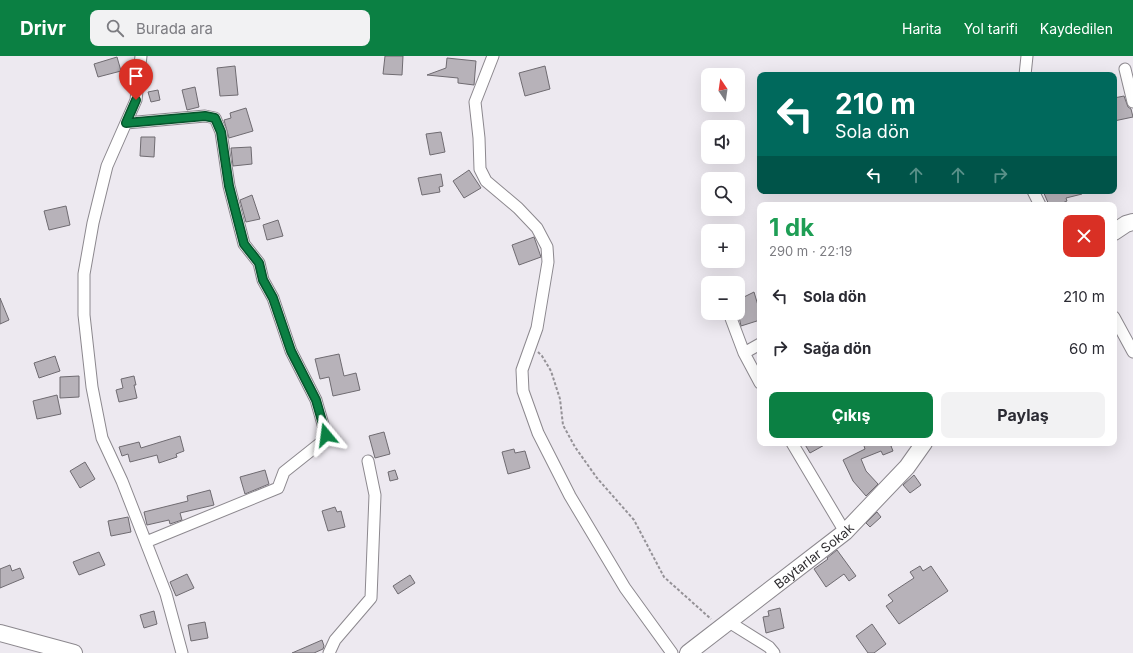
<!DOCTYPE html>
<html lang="tr">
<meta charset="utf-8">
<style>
:root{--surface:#fff;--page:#f2f2f3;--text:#2b2b33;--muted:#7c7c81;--accent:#0b8043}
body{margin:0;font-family:Inter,sans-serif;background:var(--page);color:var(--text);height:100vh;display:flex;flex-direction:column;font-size:15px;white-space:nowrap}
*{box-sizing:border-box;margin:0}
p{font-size:13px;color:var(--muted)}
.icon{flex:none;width:22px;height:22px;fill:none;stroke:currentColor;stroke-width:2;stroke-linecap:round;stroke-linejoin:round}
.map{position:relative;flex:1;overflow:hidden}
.sheet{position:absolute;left:757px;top:146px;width:360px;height:244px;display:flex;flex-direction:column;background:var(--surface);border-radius:8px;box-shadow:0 4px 16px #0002}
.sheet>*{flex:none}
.banner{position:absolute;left:757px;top:16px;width:360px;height:122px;border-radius:8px;box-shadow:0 4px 16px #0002;background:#00695c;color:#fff;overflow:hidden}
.needle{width:26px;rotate:347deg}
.tools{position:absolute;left:701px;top:12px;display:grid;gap:8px}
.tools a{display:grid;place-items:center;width:44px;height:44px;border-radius:8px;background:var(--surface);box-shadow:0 4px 16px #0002;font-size:20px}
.pin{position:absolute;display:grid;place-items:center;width:34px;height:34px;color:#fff;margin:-41px -17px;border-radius:50% 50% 50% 0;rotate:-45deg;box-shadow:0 0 4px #0007}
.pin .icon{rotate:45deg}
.me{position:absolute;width:44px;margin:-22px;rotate:344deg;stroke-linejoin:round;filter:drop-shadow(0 0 3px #0008)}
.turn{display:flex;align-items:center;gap:14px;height:84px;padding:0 12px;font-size:18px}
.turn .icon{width:52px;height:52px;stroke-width:2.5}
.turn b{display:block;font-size:28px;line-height:34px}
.lanes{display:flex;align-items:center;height:38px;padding:0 12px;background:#0003;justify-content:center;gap:20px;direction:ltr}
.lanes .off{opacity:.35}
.round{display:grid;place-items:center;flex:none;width:42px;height:42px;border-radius:8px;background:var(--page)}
.overview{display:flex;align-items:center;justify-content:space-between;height:68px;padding:0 12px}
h1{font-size:24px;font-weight:700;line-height:30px;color:#1e9e55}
.cta{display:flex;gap:8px;margin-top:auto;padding:8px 12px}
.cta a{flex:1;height:46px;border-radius:8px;background:var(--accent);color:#fff;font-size:16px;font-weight:700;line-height:46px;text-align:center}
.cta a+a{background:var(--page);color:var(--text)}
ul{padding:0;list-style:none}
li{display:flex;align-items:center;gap:12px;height:52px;padding:0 12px}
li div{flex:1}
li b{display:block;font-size:15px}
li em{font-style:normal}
header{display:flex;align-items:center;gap:24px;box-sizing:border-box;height:56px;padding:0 20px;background:var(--accent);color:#fff}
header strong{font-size:19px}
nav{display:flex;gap:22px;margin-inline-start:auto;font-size:14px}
.search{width:280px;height:36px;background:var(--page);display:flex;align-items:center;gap:10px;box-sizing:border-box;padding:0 14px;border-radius:8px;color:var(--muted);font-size:15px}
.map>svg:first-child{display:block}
</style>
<header>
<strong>Drivr</strong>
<div class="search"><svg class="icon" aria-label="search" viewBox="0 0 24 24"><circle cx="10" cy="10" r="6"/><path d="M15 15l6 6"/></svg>Burada ara</div>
<nav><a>Harita</a><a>Yol tarifi</a><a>Kaydedilen</a></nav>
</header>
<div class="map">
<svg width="1133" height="597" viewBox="0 0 1133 597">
<rect width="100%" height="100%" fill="#ede9f0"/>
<path fill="#b7b2b9" stroke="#6f6b71" d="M385,0h18l-1,19 -19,-1z
M117,1l4,14 -23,6 -4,-13z
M447,2l29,3 -2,24 -16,-2v-5l-31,-3 19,-7z
M235,10l3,29 -18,1 -3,-28z
M545,10l5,23 -25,7 -6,-23z
M195,31l4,20 -12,3 -5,-20z
M158,34l2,10 -9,2 -3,-10z
M1124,40l4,11 3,2 2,8 -19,4v-23z
M246,52l7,23 -24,7 -5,-18 7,-2 -1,-5z
M441,76l4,20 -15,3 -4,-21z
M141,81h14l-1,20 -14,-1z
M251,91l1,17 -19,2 -2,-18z
M469,114l12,18 -17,10 -11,-17z
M441,118l2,12 -4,1 1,5 -18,3 -4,-17z
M1043,135h39v3l-16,4 1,3 -9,4h-9z
M252,139l8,24 -14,3 -6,-22z
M66,150l4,19 -21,5 -5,-19z
M278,164l5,16 -16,4 -4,-15z
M534,181l7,20 -22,8 -7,-20z
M754,236l6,20v8l-19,6 -3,-14v-12z
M0,242l9,22 -9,4z
M339,298l5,22 12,-3 4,17 -27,6 -4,-19 -9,2 -5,-20z
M55,300l5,15 -21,7 -5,-15z
M79,320v21l-19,1v-21z
M134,320l2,9h-2l3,13 -18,4 -3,-12 7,-2 -2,-9z
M57,339l4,19 -24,5 -4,-18z
M384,376l6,22 -15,4 -6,-22z
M180,380l4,15 -8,3 1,3 -18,6 -2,-8 -27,7 -2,-8 -6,2 -3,-9 20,-5 2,6z
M804,387h24l-18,10z
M863,387h36l-8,3 2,5 -10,4 -2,-4 -20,8 5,12 12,13 -12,12 -13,-15 -10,-21 22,-11z
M514,393l1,4 10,-2 5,17 -22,6 -6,-22z
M85,406l10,17 -15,9 -10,-17z
M265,414l4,14 -24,10 -5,-17z
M395,414l3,9 -8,2 -2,-9z
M914,419l7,10 -11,8 -7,-8z
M210,434l4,15 -34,8 2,7 -12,4 -1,-4 -22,5 -3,-13 44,-11 -1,-5z
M335,451l2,5 4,-1 4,16 -17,4 -6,-20z
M877,456l4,5 -11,10 -4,-4z
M128,461l3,15 -20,4 -3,-15z
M837,494l19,26 -7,5 -5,-7 -18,13 -12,-18 14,-10 -1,-1z
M99,496l6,13 -26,10 -6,-13z
M10,509l2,6 8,-3 4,10 -24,10v-19z
M920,510l3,5 8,-5 17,25 -49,33 -13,-18 7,-5 -5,-6 26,-17 -4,-6z
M187,518l7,14 -18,8 -6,-14z
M410,519l5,8 -17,11 -5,-8z
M780,552l4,20 -18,5 -3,-16 6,-1 -1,-5z
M154,555l3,13 -13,4 -4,-13z
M205,566l3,16 -17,3 -3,-16z
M872,568l14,20 -12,9h-6l-12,-17z
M322,584l2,6 -1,3 -9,4h-22z"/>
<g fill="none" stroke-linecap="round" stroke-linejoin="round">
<defs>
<path id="street" d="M141,0l-5,44 -29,66 -14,57 -9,51v41l8,72 10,51 20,43 44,113 16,59
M493,0l-18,46 4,36 1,31 6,12 32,27 19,20 10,19 1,15 -11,66 -15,42 1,21 15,42 32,63 55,92 47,65
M1125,13l8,33
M1025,19l2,-19
M126,67l79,-7 10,2 6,14 8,54 15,58 15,19 4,17 10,18 18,53 25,49 10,35 -3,6 -39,31 -6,16 -132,54
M1033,135l7,14
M729,257l15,40 16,30
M1114,261l19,35
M744,297l16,-9
M792,387l53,89
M729,566l40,25 5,6
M329,597l6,-13 36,-42 4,-103 -7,-34"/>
<g id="secondary">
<path d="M1114,176l12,-8 7,-2"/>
<path d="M0,577l74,20"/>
<path id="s1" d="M688,597l157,-121 62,-65 17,-24"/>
</g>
</defs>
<use href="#street" stroke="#8c888e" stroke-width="13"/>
<use href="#secondary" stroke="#8c888e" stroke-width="18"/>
<path stroke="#959297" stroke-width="2" stroke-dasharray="3 2" stroke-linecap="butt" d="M538,296l4,4 9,15 9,28 3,26 12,22 22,31 37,42 30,57 47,42"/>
<use href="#street" stroke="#fff" stroke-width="11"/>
<use href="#secondary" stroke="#fff" stroke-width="16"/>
</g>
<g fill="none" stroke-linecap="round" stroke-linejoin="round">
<defs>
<path id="route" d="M136,44l-10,23 79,-7 10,2 6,14 8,54 15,58 15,19 4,17 10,18 18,53 25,49 10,35"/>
</defs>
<use href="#route" stroke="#07532c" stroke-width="10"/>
<use href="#route" stroke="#0b8043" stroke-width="7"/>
</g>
<g text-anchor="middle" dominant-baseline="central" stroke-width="4" stroke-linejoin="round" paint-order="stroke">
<g font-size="13" fill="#2e2c2f" stroke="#fbf6fd">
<text stroke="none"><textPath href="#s1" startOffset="159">Baytarlar Sokak</textPath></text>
</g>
</g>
</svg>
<div class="tools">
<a><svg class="needle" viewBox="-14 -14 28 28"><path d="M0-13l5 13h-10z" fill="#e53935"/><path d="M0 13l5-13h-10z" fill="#7c7c81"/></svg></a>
<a><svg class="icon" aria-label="sound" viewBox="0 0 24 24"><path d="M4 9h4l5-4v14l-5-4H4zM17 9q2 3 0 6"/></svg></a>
<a><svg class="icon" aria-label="search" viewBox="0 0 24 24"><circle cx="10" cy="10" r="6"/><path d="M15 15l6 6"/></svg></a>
<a>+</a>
<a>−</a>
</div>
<div class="pin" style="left:136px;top:44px;background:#d93025"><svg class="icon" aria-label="arrive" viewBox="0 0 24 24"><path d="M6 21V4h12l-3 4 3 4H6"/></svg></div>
<svg class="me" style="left:326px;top:379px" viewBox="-20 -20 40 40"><path d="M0-17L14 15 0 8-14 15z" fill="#0b8043" stroke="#fff" stroke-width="4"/></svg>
<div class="banner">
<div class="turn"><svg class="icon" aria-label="left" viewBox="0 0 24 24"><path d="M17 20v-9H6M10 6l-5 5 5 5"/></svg><div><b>210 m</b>Sola dön</div></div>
<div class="lanes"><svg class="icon" aria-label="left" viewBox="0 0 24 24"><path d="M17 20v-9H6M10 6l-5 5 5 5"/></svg><svg class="icon off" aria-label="ahead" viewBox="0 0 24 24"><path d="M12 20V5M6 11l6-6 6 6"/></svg><svg class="icon off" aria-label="ahead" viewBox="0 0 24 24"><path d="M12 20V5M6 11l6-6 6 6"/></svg><svg class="icon off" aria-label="right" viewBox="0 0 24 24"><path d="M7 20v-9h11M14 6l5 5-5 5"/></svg></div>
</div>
<section class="sheet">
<div class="overview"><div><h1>1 dk</h1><p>290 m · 22:19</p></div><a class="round" style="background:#d93025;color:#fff"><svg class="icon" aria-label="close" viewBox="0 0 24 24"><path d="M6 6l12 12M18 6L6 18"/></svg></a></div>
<ul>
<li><svg class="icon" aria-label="left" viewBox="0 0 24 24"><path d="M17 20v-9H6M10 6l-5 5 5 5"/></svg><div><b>Sola dön</b></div><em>210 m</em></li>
<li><svg class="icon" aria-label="right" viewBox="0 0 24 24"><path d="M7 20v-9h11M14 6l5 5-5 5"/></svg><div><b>Sağa dön</b></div><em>60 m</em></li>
</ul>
<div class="cta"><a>Çıkış</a><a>Paylaş</a></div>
</section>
</div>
